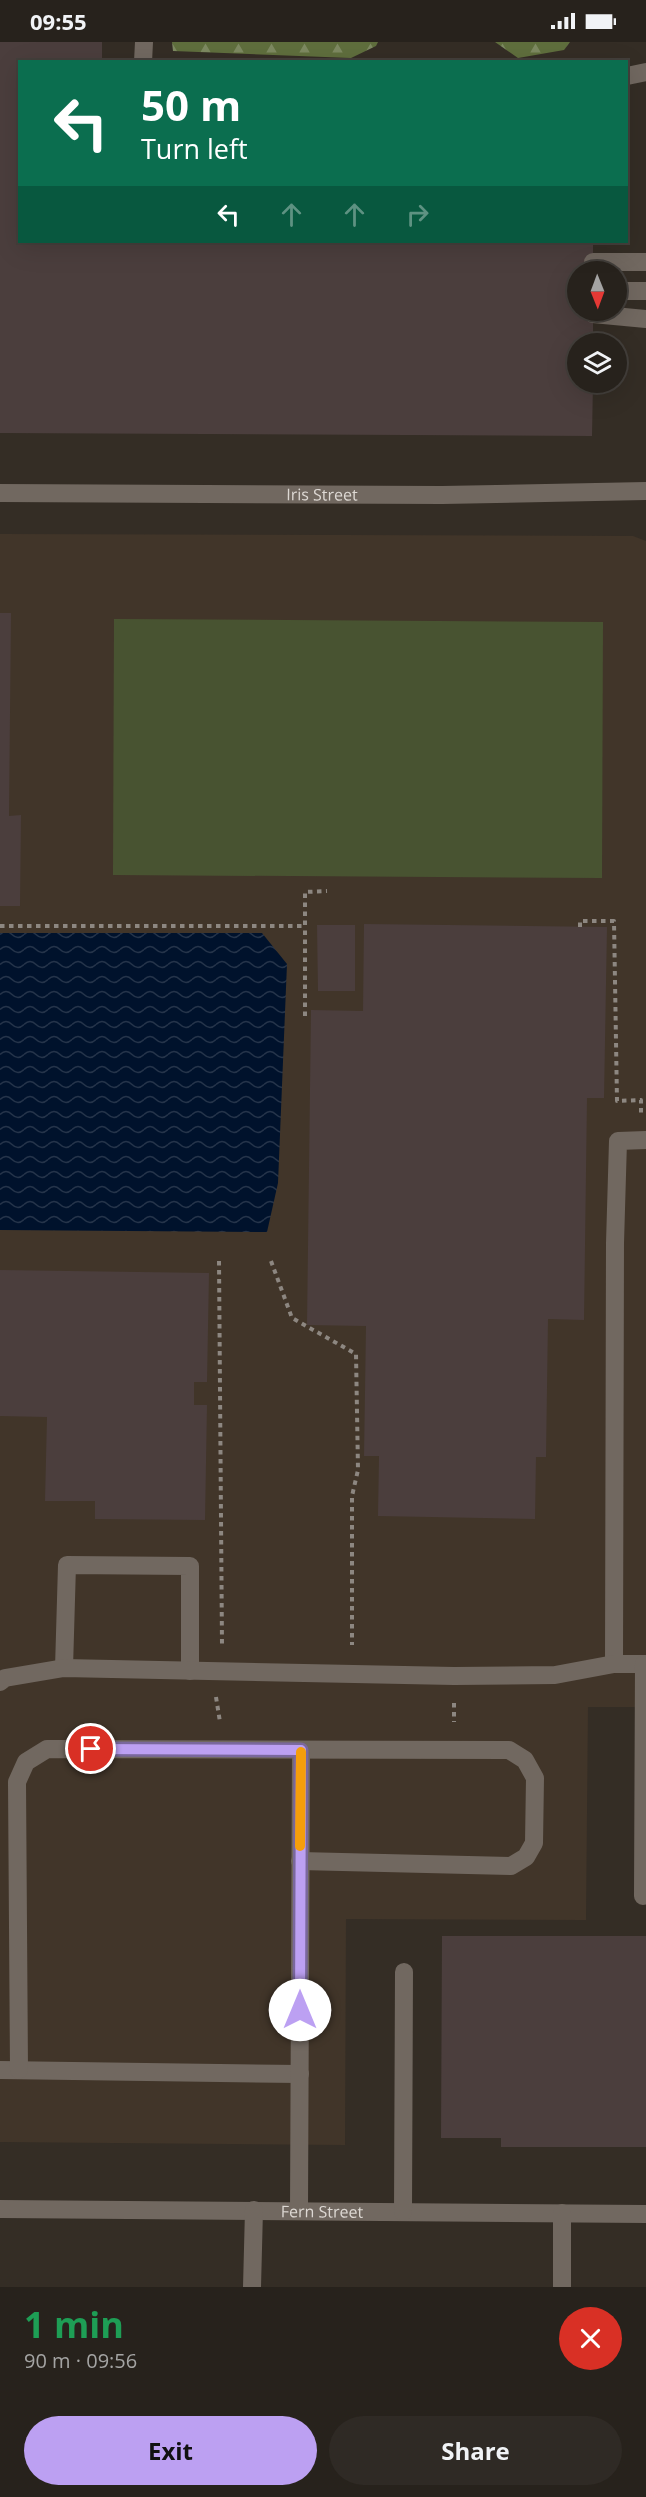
<!DOCTYPE html>
<meta charset="utf-8">
<style>
:root{--surface:#27221c;--page:#2f2a25;--text:#f1f3f6;--muted:#a4a4a3;--line:#433f3b;--accent:#bca0f2}
body{margin:0;font-family:"Open Sans",sans-serif;background:var(--page);color:var(--text);height:100vh;display:flex;flex-direction:column;font-size:22px;white-space:nowrap}
*{box-sizing:border-box;margin:0}
p{font-size:20px;color:var(--muted)}
.icon{flex:none;width:33px;height:33px;fill:none;stroke:currentColor;stroke-width:2;stroke-linecap:round;stroke-linejoin:round}
.map{position:relative;height:2245px;overflow:hidden}
.drawer{display:flex;flex-direction:column;background:var(--surface);flex:1}
.drawer>*{flex:none}
.hud{position:absolute;left:18px;top:18px;width:610px;height:183px;border-radius:0px;box-shadow:0 6px 24px #0002,0 0 0 2px var(--line);background:#0b6e4f;color:#fff;overflow:hidden}
.needle{width:39px;rotate:179deg}
.tools{position:absolute;left:567px;top:219px;display:grid;gap:12px}
.tools a{display:grid;place-items:center;width:60px;height:60px;border-radius:50%;background:var(--surface);box-shadow:0 6px 24px #0002,0 0 0 2px var(--line);font-size:30px}
.pin{position:absolute;display:grid;place-items:center;width:51px;height:51px;color:#fff;margin:-26px;border:3px solid #fff;border-radius:50%;box-shadow:0 2px 6px #0007}
.me{position:absolute;width:66px;margin:-33px;rotate:0deg;stroke-linejoin:round;filter:drop-shadow(0 0 4px #0008)}
.turn{display:flex;align-items:center;gap:21px;height:126px;padding:0 24px;font-size:27px}
.turn .icon{width:78px;height:78px;stroke-width:2.5}
.turn b{display:block;font-size:42px;line-height:51px}
.lanes{display:flex;align-items:center;height:57px;padding:0 24px;background:#0003;justify-content:center;gap:30px;direction:ltr}
.lanes .off{opacity:.35}
.round{display:grid;place-items:center;flex:none;width:63px;height:63px;border-radius:32px;background:var(--page)}
.headline{display:flex;align-items:center;justify-content:space-between;height:102px;padding:0 24px}
h1{font-size:36px;font-weight:700;line-height:45px;color:#1e9e55}
.action{display:flex;gap:12px;margin-top:auto;padding:12px 24px}
.action a{flex:1;height:69px;border-radius:36px;background:var(--accent);color:#111;font-size:24px;font-weight:700;line-height:69px;text-align:center}
.action a+a{background:var(--page);color:var(--text)}
.status{display:flex;justify-content:space-between;align-items:center;height:42px;padding:0 30px;background:var(--surface);direction:ltr}
.status svg{height:16px;fill:currentColor}
.map>svg:first-child{display:block}
</style>
<div class="status"><b>09:55</b><svg viewBox="0 0 49 12"><path d="M0 12V9h3v3zM5 12V6h3v6zM10 12V3h3v9zM15 12V0h3v12zM26 1h20v11H26zM47 4h2v5h-2z"/></svg></div>
<div class="map">
<svg width="646" height="2245" viewBox="0 0 646 2245">
<defs>
<pattern id="forest-firs" width="22" height="20" patternUnits="userSpaceOnUse" patternTransform="scale(1.5)"><rect width="22" height="20" fill="#5f6e3d"/><path d="M5 1l3.5 6h-7zM16 11l3.5 6h-7z" fill="#7d8961"/></pattern>
<pattern id="water-waves" width="16" height="10" patternUnits="userSpaceOnUse" patternTransform="scale(1.5)"><rect width="16" height="10" fill="#00122c"/><path d="M0 5q4-4 8 0t8 0" fill="none" stroke="#25344a"/></pattern>
</defs>
<rect width="100%" height="100%" fill="#342d25"/>
<path fill="#413529" d="M0,492l633,2 13,5v1166h-58l-2,213 -240,-1 -1,226 -345,-3z"/>
<path fill="url(#forest-firs)" d="M172,0h206l-2,4 -25,12 -178,-7z
M495,0h75l-6,8 -46,8z"/>
<path fill="#485331" d="M114,577l489,3 -1,256 -489,-3z"/>
<path fill="url(#water-waves)" d="M0,891h262l25,31 -9,219 -11,49 -267,-2z"/>
<path fill="#4b3e3d" d="M0,0h102v20h-82v180h573v30h-15v38h15v34h-15v38h15l-1,54 -592,-3z
M0,571h11l-2,203 12,-1 -1,91h-20z
M364,882l243,3 -3,171h-17l-3,222 -36,-1 -2,138h-10l-1,62 -157,-3 1,-60h-15l2,-130 -59,-1 4,-315 52,1z
M317,883h38v66h-37z
M0,1228l209,3 -2,109h-13v23h13l-2,115 -110,-1v-18h-50l2,-84 -47,-1z
M442,1894h204v211h-145v-9h-60z"/>
<g fill="none" stroke-linecap="round" stroke-linejoin="round">
<path stroke="#8d8781" stroke-width="4" stroke-dasharray="4.5 4.5" stroke-linecap="butt" d="M0,884h305v-34l22,-1
M580,885v-6h34l3,180 24,-1v13
M305,974v-90
M219,1219l3,384
M271,1219l21,57 64,36 2,116 -6,26v149
M216,1655l4,25
M454,1661v19"/>
<g stroke="#716860" stroke-width="18">
<path d="M143,20l1,-20"/>
<path d="M627,34l19,-4"/>
<path d="M593,220h53"/>
<path d="M616,249h30"/>
<path d="M593,272l53,5"/>
<path id="s1" d="M0,451l442,2 204,-4"/>
<path d="M614,1622l1,-421 3,-102 28,-1"/>
<path d="M64,1626l3,-103 123,1v105"/>
<path d="M0,1640l5,-4 59,-10 390,8 101,-1 59,-11h32"/>
<path d="M643,1854l1,-232"/>
<path d="M0,2028l300,4"/>
<path d="M19,2028l-2,-288 9,-20 21,-13 462,1 16,10 10,18 -1,65 -8,14 -15,9 -211,-5"/>
<path id="s2" d="M0,2167l646,5"/>
<path d="M299,2169l2,-461"/>
<path d="M403,2170l1,-240"/>
<path d="M252,2245l2,-77"/>
<path d="M562,2245v-74"/>
</g>
</g>
<g fill="none" stroke-linecap="round" stroke-linejoin="round">
<defs>
<path id="route" d="M91,1707l210,1 -1,260"/>
</defs>
<use href="#route" stroke="#7a689d" stroke-width="15"/>
<use href="#route" stroke="#bca0f2" stroke-width="10"/>
<path stroke="#f59e0b" stroke-width="10" d="M300,1804l1,-94"/>
</g>
<g text-anchor="middle" dominant-baseline="central" stroke-width="4.5" stroke-linejoin="round" paint-order="stroke">
<g font-size="16" fill="#ddd8d3" stroke="#2a231c">
<text stroke="none"><textPath href="#s1" startOffset="322">Iris Street</textPath></text>
<text stroke="none"><textPath href="#s2" startOffset="322">Fern Street</textPath></text>
</g>
</g>
</svg>
<div class="tools">
<a><svg class="needle" viewBox="-14 -14 28 28"><path d="M0-13l5 13h-10z" fill="#e53935"/><path d="M0 13l5-13h-10z" fill="#a4a4a3"/></svg></a>
<a><svg class="icon" aria-label="layers" viewBox="0 0 24 24"><path d="M12 4l9 5-9 5-9-5zM3 14l9 5 9-5"/></svg></a>
</div>
<div class="pin" style="left:91px;top:1707px;background:#d93025"><svg class="icon" aria-label="arrive" viewBox="0 0 24 24"><path d="M6 21V4h12l-3 4 3 4H6"/></svg></div>
<svg class="me" style="left:300px;top:1968px" viewBox="-20 -20 40 40"><circle r="19" fill="#fff"/><path d="M0-13L10 11 0 6-10 11z" fill="#bca0f2"/></svg>
<div class="hud">
<div class="turn"><svg class="icon" aria-label="left" viewBox="0 0 24 24"><path d="M17 20v-9H6M10 6l-5 5 5 5"/></svg><div><b>50 m</b>Turn left</div></div>
<div class="lanes"><svg class="icon" aria-label="left" viewBox="0 0 24 24"><path d="M17 20v-9H6M10 6l-5 5 5 5"/></svg><svg class="icon off" aria-label="ahead" viewBox="0 0 24 24"><path d="M12 20V5M6 11l6-6 6 6"/></svg><svg class="icon off" aria-label="ahead" viewBox="0 0 24 24"><path d="M12 20V5M6 11l6-6 6 6"/></svg><svg class="icon off" aria-label="right" viewBox="0 0 24 24"><path d="M7 20v-9h11M14 6l5 5-5 5"/></svg></div>
</div>
</div>
<section class="drawer">
<div class="headline"><div><h1>1 min</h1><p>90 m · 09:56</p></div><a class="round" style="background:#d93025;color:#fff"><svg class="icon" aria-label="close" viewBox="0 0 24 24"><path d="M6 6l12 12M18 6L6 18"/></svg></a></div>
<div class="action"><a>Exit</a><a>Share</a></div>
</section>
